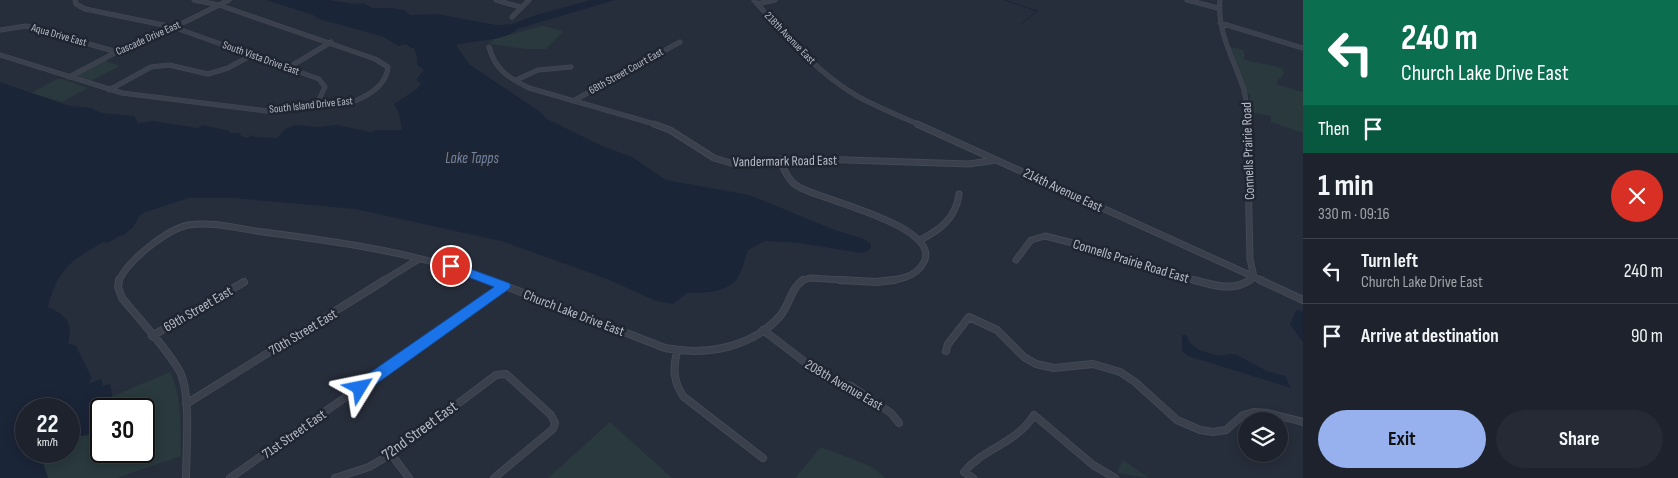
<!DOCTYPE html>
<meta charset="utf-8">
<style>
:root{--surface:#1d222c;--page:#252a34;--text:#f1f3f6;--muted:#a0a4a9;--line:#3b3f48;--accent:#96b1ed}
body{margin:0;font-family:"Sofia Sans Condensed",sans-serif;background:var(--page);color:var(--text);height:100vh;display:flex;flex-direction:column;font-size:19px;white-space:nowrap}
*{box-sizing:border-box;margin:0}
p{font-size:16px;color:var(--muted)}
.icon{flex:none;width:28px;height:28px;fill:none;stroke:currentColor;stroke-width:2;stroke-linecap:round;stroke-linejoin:round}
.map{position:relative;flex:1;overflow:hidden}
.sheet{display:flex;flex-direction:column;background:var(--surface);width:375px}
.sheet>*{flex:none}
.hud{background:#0b6e4f;color:#fff;overflow:hidden}
.controls{position:absolute;left:1238px;top:412px;display:grid;gap:10px}
.controls a{display:grid;place-items:center;width:50px;height:50px;border-radius:50%;background:var(--surface);box-shadow:0 2px 12px #0003,0 0 0 1px var(--line);font-size:25px}
.speed{position:absolute;left:15px;top:398px;display:flex;gap:10px;font-size:25px;font-weight:700;text-align:center}
.speed>*{display:grid;place-content:center;width:65px;height:65px;border-radius:50%;background:var(--surface);box-shadow:0 2px 12px #0003,0 0 0 1px var(--line);line-height:1}
.speed small{font-size:12px;font-weight:400}
.speed .limit{border:2px solid #111;border-radius:8px;background:#fff;color:#111}
.pin{position:absolute;display:grid;place-items:center;width:42px;height:42px;color:#fff;margin:-21px;border:2px solid #fff;border-radius:50%;box-shadow:0 1px 5px #0007}
.me{position:absolute;width:55px;margin:-28px;rotate:55deg;stroke-linejoin:round;filter:drop-shadow(0 0 4px #0008)}
.turn{display:flex;align-items:center;gap:18px;height:105px;padding:0 15px;font-size:22px}
.turn .icon{width:65px;height:65px;stroke-width:2.5}
.turn b{display:block;font-size:35px;line-height:42px}
.then{display:flex;align-items:center;height:48px;padding:0 15px;background:#0003;gap:10px;font-size:19px}
.round{display:grid;place-items:center;flex:none;width:52px;height:52px;border-radius:26px;background:var(--page)}
.overview{display:flex;align-items:center;justify-content:space-between;height:85px;padding:0 15px}
h1{font-size:30px;font-weight:700;line-height:38px}
.button{display:flex;gap:10px;margin-top:auto;padding:10px 15px}
.button a{flex:1;height:58px;border-radius:30px;background:var(--accent);color:#111;font-size:20px;font-weight:700;line-height:58px;text-align:center}
.button a+a{background:var(--page);color:var(--text)}
ul{padding:0;list-style:none}
li{display:flex;align-items:center;gap:15px;height:65px;padding:0 15px;border-top:1px solid var(--line)}
li div{flex:1}
li b{display:block;font-size:19px}
li em{font-style:normal}
main{display:flex;flex:1;min-height:0}
.map>svg:first-child{display:block}
</style>
<main>
<div class="map">
<svg width="1303" height="478" viewBox="0 0 1303 478">
<rect width="100%" height="100%" fill="#272e3b"/>
<path fill="#29393d" d="M543,26l17,4 3,2 -17,17h-19l-37,-5 4,-5z
M1231,47l12,3 2,6 -2,3c12,5 27,4 40,10l1,5 -7,7 1,4 25,7v41l-32,-11v-6l-17,-3 -7,-4 3,-6 -2,-2 3,-5 -10,-9 2,-4 -5,-4 4,-4 -6,-3 -1,-8 -7,-5 6,-5 -5,-5z
M103,60l17,6 -31,16 -16,-4 1,-3z
M57,79h5l26,9 -26,14 -31,-9z
M170,372c13,25 10,56 11,84l-64,22h-69l-9,-27h30v-18l13,3 18,-4 1,-2v21h43v-42h-30v-10l-5,-1z
M610,422l62,56h-124z
M821,447l49,19 16,12h-91z
M1123,460l26,18 -32,-5z"/>
<path fill="#1b2538" d="M266,0h63l26,4 8,-1 9,5h19l14,2 5,5 27,-1 59,11 16,-1 24,-9 55,-15h24l-98,29c-10,12 -46,12 -61,16l13,19 70,47 8,8 53,26 32,12 34,23 83,15 86,35 29,9 7,5v4l-3,3 -7,2 -62,-10 -34,-2 -17,9c-3,8 -5,19 -10,27 -9,16 -35,16 -51,16l-14,11 -17,-3 -49,-22 -106,-38 -146,-32 -122,-11h-44l-43,14 -6,3 -7,12 -9,8 -5,1 -11,7 -5,-1c-9,6 -15,9 -24,15 -18,12 -26,30 -31,50 18,8 26,16 20,36l8,3 16,32 -2,1v4l11,-4 2,7 7,-3 2,13 -2,2 4,1v9l-13,1 -1,23 -18,4 -13,-3v-24h-43v42h13l9,27h-48v-396l69,24 24,2 -1,1 10,4 32,3 4,7 14,-2 46,7 4,-3 28,6v2h10l1,3 5,2 9,-3 -1,2 23,1 8,-9 11,-4 24,2 17,-2 34,7 5,-2h26l-3,-16 -5,-10 23,-15 4,-6 -5,-3 8,-10 -7,-5v-7l-3,-10h-3l-5,-4 -7,2 -18,-10 -62,-17 -6,-4z
M1296,310l7,1v31l-13,-17z
M1182,335h4l4,8 9,7 20,6 11,-2 7,1 30,16 18,5 6,12 -103,-32 -6,-5z"/>
<g fill="none" stroke-linecap="round" stroke-linejoin="round">
<path stroke="#1b2538" stroke-width="1" d="M1005,0l32,11 -16,13"/>
<defs>
<path id="minor-far2" d="M75,0l1,4 9,5 88,18 146,52 6,8 -9,19
M496,0l24,7
M754,0c31,35 62,72 103,96 20,11 42,20 63,29
M1187,0l31,8
M1220,0c-3,33 14,59 24,90 3,12 3,23 3,35
M757,4l18,-4
M512,17l17,-17
M1220,23l83,25
M0,30l26,-4 91,26
M489,47c6,23 20,31 40,41l129,37
M0,55l122,38 145,18 88,-10c16,-7 31,-16 33,-34l-13,-8 -156,-54 -25,-5
M288,68l43,-26
M69,77l61,-32 57,-24 42,-21
M516,80l22,-10 33,-3
M109,90l42,-23 18,-2 39,9 20,-6 24,-13
M573,101l107,-59"/>
<path id="minor-far1" d="M654,124l16,6 44,28 20,6 83,-5 152,5 27,-4
M917,124l346,157
M1247,124l3,135 4,18 -6,4
M780,159c4,11 8,22 19,28 22,13 143,39 125,75 -8,16 -27,18 -43,19
M920,240c20,-10 36,-22 39,-46
M1016,260l15,-20 14,-4 44,11 31,13 78,21
M119,281c8,-20 47,-51 69,-56 24,-4 51,4 75,7 78,10 156,21 230,49
M383,281l36,-22
M801,281l9,-3 49,3"/>
<path id="minor" d="M119,280l-1,7 4,11c16,20 49,55 59,76 10,24 5,77 5,104
M490,280l175,68c40,8 87,0 115,-32 10,-11 10,-27 23,-36
M840,280l36,2 19,-2
M1194,280c18,5 39,12 56,0
M1260,280l43,20
M763,330l64,49 24,7 40,27 8,10
M152,336l92,-54
M677,351c-4,18 -4,31 7,46l79,61
M946,351l2,-7 21,-27 28,13 27,27 12,7 18,4 39,-4 27,8 15,10 42,38 23,10 13,2 13,-2 17,-15 11,-3 14,1 35,9
M186,404l199,-124
M391,454l18,24
M230,478l275,-192
M335,478l34,-11 22,-13 105,-79 10,-1 45,41 4,8 -2,6 -59,49
M973,478l-9,-6c21,-25 52,-28 70,-57l59,50 22,13"/>
</defs>
<use href="#minor-far2" stroke="#434955" stroke-width="5"/>
<use href="#minor-far1" stroke="#434955" stroke-width="7"/>
<use href="#minor" stroke="#434955" stroke-width="8"/>
<use href="#minor-far2" stroke="#3a404c" stroke-width="4"/>
<use href="#minor-far1" stroke="#3a404c" stroke-width="5"/>
<use href="#minor" stroke="#3a404c" stroke-width="6"/>
</g>
<path fill="#1a73e8" stroke="#114b97" d="M451,262l58,21 2,3 -2,3 -144,103 -5,1 -5,-1 -2,-4 2,-5 139,-96 -47,-18 -2,-3 2,-3z"/>
<g text-anchor="middle" dominant-baseline="central" stroke-width="5" stroke-linejoin="round" paint-order="stroke">
<g font-size="11" fill="#b6bcc7" stroke="#1f2531">
<text transform="translate(59 35) rotate(16)">Aqua Drive East</text>
<text transform="translate(148 38) rotate(-24)">Cascade Drive East</text>
<text transform="translate(790 38) rotate(46)">218th Avenue East</text>
<text transform="translate(261 58) rotate(20)">South Vista Drive East</text>
<text transform="translate(626 71) rotate(-29)">68th Street Court East</text>
<text transform="translate(311 105) rotate(-6)">South Island Drive East</text>
</g>
<g font-size="14" fill="#b6bcc7" stroke="#1f2531">
<text transform="translate(1248 151) rotate(-92)">Connells Prairie Road</text>
<text transform="translate(785 161) rotate(-1)">Vandermark Road East</text>
<text transform="translate(1063 190) rotate(25)">214th Avenue East</text>
<text transform="translate(1131 261) rotate(17)">Connells Prairie Road East</text>
<text transform="translate(198 309) rotate(-30)">69th Street East</text>
<text transform="translate(574 313) rotate(21)">Church Lake Drive East</text>
<text transform="translate(303 332) rotate(-31)">70th Street East</text>
<text transform="translate(844 385) rotate(30)">208th Avenue East</text>
<text transform="translate(294 434) rotate(-35)">71st Street East</text>
</g>
<g font-size="15" font-style="italic" fill="#7384a2" stroke="#1f2531">
<text x="472" y="158">Lake Tapps</text>
</g>
<g font-size="16" fill="#b6bcc7" stroke="#1f2531">
<text transform="translate(420 431) rotate(-36)">72nd Street East</text>
</g>
</g>
</svg>
<div class="controls">
<a><svg class="icon" aria-label="layers" viewBox="0 0 24 24"><path d="M12 4l9 5-9 5-9-5zM3 14l9 5 9-5"/></svg></a>
</div>
<div class="speed"><div>22<small>km/h</small></div><div class="limit">30</div></div>
<div class="pin" style="left:451px;top:266px;background:#d93025"><svg class="icon" aria-label="arrive" viewBox="0 0 24 24"><path d="M6 21V4h12l-3 4 3 4H6"/></svg></div>
<svg class="me" style="left:360px;top:388px" viewBox="-20 -20 40 40"><path d="M0-17L14 15 0 8-14 15z" fill="#1a73e8" stroke="#fff" stroke-width="4"/></svg>
</div>
<section class="sheet">
<div class="hud">
<div class="turn"><svg class="icon" aria-label="left" viewBox="0 0 24 24"><path d="M17 20v-9H6M10 6l-5 5 5 5"/></svg><div><b>240 m</b>Church Lake Drive East</div></div>
<div class="then">Then<svg class="icon" aria-label="arrive" viewBox="0 0 24 24"><path d="M6 21V4h12l-3 4 3 4H6"/></svg></div>
</div>
<div class="overview"><div><h1>1 min</h1><p>330 m · 09:16</p></div><a class="round" style="background:#d93025;color:#fff"><svg class="icon" aria-label="close" viewBox="0 0 24 24"><path d="M6 6l12 12M18 6L6 18"/></svg></a></div>
<ul>
<li><svg class="icon" aria-label="left" viewBox="0 0 24 24"><path d="M17 20v-9H6M10 6l-5 5 5 5"/></svg><div><b>Turn left</b><p>Church Lake Drive East</p></div><em>240 m</em></li>
<li><svg class="icon" aria-label="arrive" viewBox="0 0 24 24"><path d="M6 21V4h12l-3 4 3 4H6"/></svg><div><b>Arrive at destination</b></div><em>90 m</em></li>
</ul>
<div class="button"><a>Exit</a><a>Share</a></div>
</section>
</main>
